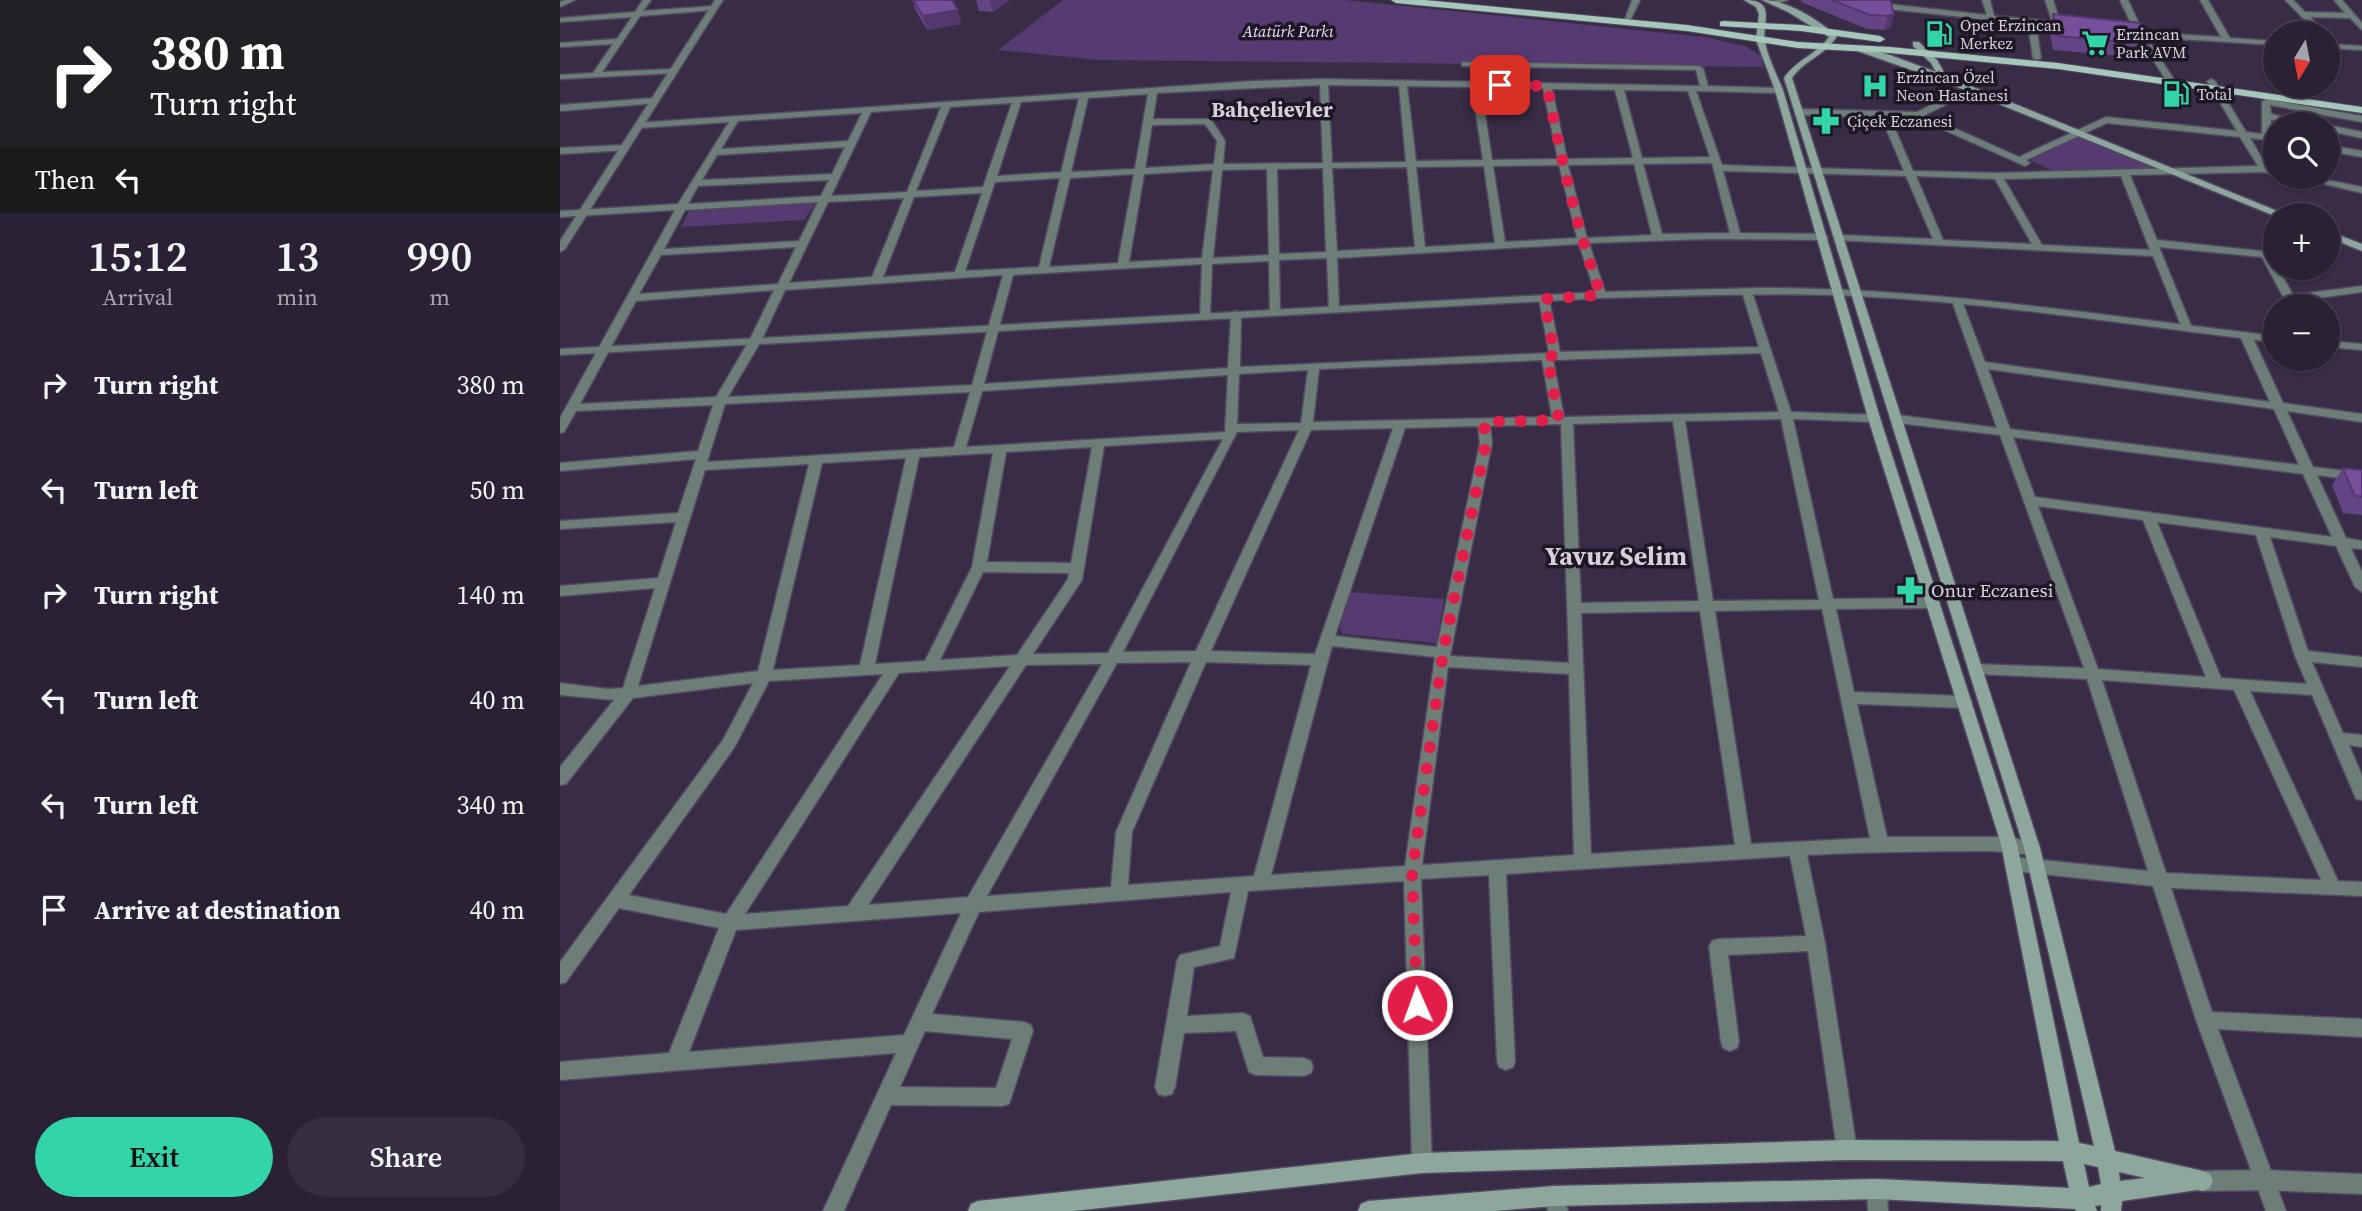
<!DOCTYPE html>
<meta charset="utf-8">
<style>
:root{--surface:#2a2134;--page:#362e40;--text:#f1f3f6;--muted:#a5a3ac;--line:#463e4f;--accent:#32d4a9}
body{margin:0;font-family:"Source Serif 4",serif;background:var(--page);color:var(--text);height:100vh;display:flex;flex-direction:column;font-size:26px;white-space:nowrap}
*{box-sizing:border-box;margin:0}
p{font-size:23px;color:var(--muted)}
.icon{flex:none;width:38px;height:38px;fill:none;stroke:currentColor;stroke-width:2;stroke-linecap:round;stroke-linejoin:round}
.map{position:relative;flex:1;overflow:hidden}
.sheet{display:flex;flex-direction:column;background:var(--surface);width:560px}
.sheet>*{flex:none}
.guide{background:#202124;color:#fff;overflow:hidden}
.needle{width:46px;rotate:190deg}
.fabs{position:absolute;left:1703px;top:21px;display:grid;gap:14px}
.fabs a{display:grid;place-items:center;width:77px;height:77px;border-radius:50%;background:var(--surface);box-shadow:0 2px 5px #0004,0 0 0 2px var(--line);font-size:35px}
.pin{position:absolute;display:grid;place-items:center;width:60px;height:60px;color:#fff;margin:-30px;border-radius:14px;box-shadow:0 4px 10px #0006}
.me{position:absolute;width:77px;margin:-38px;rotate:358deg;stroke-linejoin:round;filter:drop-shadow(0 0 5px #0008)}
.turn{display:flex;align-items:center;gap:24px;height:147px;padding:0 35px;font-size:32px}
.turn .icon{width:91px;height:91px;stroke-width:2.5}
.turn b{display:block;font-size:49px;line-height:60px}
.then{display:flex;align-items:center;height:66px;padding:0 35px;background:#0003;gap:14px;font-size:26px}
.eta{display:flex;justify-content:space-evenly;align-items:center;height:119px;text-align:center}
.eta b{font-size:42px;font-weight:600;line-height:49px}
.action{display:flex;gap:14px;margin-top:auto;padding:14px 35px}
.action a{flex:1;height:80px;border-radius:42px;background:var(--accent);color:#111;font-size:28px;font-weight:600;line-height:80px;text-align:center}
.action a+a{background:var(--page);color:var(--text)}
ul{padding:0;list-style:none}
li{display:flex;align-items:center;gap:21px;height:105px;padding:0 35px}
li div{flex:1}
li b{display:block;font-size:26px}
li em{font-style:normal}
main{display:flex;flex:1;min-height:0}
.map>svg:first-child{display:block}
</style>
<main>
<section class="sheet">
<div class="guide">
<div class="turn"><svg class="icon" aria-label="right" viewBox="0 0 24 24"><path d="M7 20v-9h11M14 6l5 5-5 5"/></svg><div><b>380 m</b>Turn right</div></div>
<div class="then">Then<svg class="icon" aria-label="left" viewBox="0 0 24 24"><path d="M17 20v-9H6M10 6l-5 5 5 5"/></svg></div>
</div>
<div class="eta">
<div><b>15:12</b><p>Arrival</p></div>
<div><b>13</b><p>min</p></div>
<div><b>990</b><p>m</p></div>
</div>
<ul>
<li><svg class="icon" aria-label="right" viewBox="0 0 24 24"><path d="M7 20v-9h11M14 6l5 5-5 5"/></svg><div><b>Turn right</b></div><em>380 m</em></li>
<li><svg class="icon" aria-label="left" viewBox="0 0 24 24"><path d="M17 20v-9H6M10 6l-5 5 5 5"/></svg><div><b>Turn left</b></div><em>50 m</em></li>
<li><svg class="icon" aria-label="right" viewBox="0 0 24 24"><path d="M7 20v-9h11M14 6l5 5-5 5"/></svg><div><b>Turn right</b></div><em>140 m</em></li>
<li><svg class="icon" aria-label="left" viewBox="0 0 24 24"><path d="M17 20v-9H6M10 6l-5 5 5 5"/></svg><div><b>Turn left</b></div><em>40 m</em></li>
<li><svg class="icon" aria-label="left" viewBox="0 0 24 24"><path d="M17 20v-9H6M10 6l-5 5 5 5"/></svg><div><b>Turn left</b></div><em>340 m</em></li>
<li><svg class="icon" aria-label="arrive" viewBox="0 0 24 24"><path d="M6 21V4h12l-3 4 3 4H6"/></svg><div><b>Arrive at destination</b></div><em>40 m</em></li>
</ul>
<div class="action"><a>Exit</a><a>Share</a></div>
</section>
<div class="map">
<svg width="1802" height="1211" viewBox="0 0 1802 1211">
<rect width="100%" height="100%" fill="#382c46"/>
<path fill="#563a72" d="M503,0h282l360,37 40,9 16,10 2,11 -664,-7 -101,-10z
M1519,136l80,33 -105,2 -24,-11z
M253,202l2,2 -11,16 -123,7 9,-18z
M789,592l95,7 -7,44 -94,-9 -3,-5z"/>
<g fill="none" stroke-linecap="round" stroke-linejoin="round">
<defs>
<path id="minor" d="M5,0h10l-15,7v-5z
M83,0h8l-8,11 71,-5 4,2 -4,2 -74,6 -38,56 72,-3 4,2 -1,2 -117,6v-4l33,-2 20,-29 -53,3v-4l57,-4 15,-22 -72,5v-4l75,-6z
M1072,0h8l-9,19h-6z
M1217,0h11l-16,5v-4z
M1292,0l135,15 -5,-15h8l4,16 58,5 -7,-21h8l7,22 10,3 -4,2 -30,-3 5,34 -4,2 -4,-2 -5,-34 -158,-17z
M1560,0h8l15,32 78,5 -21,-37h8l22,38 45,3v4l-129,-8 29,44 -7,2 -33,-51z
M1725,0h8l12,12 40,1 -11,-13h8l20,23v7l-12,-12 -40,-1 16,16h-8z
M1768,44l34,2v4l-34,-2z
M902,62l237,4 4,2 5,18 74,2v4l-3,1 -83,-2 26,74 182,6 -23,-54 -82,-2 -4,-3 4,-3 118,3 53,-26 3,1v4l-48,24 94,42 87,-40 131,14 -30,-50 4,-2 4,2 31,51 16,2v-32l4,-3 96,17v6l-92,-17 1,9 41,10h-16l-25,-4v15h4v6l-25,-3 17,29 8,2v6l-11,-3 -134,3 27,65 113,12 5,9v7h3l15,27 69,-9v6l-66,9 2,5h-10l-26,-49 -103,-10 33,81 -5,3 -5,-3 -29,-72 -317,-16v-4l4,-1 93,4 -27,-63 -183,-5 17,62 83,1 5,3 -5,3 -114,-1 -120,4 17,52 -5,3 -5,-3 -17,-51 -242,14 2,51 -5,3 -5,-3 -2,-51 -48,2 1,52 -5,3 -5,-3 -1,-51 -57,3 -2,52 -5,3 -5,-3 2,-52 -189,11 -29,109 244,-16 3,-54 5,-3 5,3 -1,53 309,-14 -10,-54 5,-3 5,3 11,53 199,-5 -17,-55 5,-3 5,3 39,120 87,3 2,3 -2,3 -4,1 -81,-3 40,180 100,-1 7,5 -7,5 -97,1 18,83 110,4 5,2 3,4 -3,4 -5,2 -107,-4 30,133h122l29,6 2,5 -2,5c-11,4 -35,-2 -48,-2 -61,0 -122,1 -183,4l18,88 32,207 -3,7 -7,3 -7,-3 -3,-7 -29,-199 -80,4 11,87 -2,6 -7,3 -7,-3 -2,-6 -12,-95 3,-6 6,-2 88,-3 -16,-80 -284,18 9,187 -2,6 -7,3 -7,-3 -2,-6 -8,-186 -68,4 11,284 -3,7 -7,3 -7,-3 -3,-7 -8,-282 -156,10 -14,67 -40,9 -7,49 56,-3 7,3 13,41 41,1 7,3 2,6 -2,6 -7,3 -48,-1 -7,-3 -13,-41 -52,2 -9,54 -3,7 -7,2 -7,-2 -3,-7 22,-126 3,-6 40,-9 11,-54 -252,20 -47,102 92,8 7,3 2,6 -24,73 -7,2 -111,-1 -47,106h-21l73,-158 -336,27v-18l109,-9 50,-125 -100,-20 -53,74 -6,2v-22l163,-222 30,-57 -120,15 -67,86 -6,1v-18l54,-67 -54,-5v-12l48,6 15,-1 32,-100 -95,8v-10l98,-8 18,-56 -116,7v-8l118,-8 18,-54 -136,12v-8l138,-12 15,-46 -137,6 -12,21 -4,1v-15l115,-208 -115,7v-6l118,-7 51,-82 -90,6 -3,-1v-4l618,-42 70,-2 376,7 -4,-16 -231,-4h-3zM760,85l3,78 -100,1 2,-23 -14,-22h-58l4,-26zM768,85l71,1 7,76 -74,1zM847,86l65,1 11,73 -67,1zM921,87l62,1 15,71 -66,1zM992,89l63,1 18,68 -66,1zM1064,90l64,1 22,66 -68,1zM588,94l-13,75 -64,3 17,-74zM519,98l-18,74 -64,4 24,-74zM452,103l-29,84 -67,4 34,-84zM381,107l-34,85 -76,4 40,-84zM302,113l-14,28 -127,8 17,-28zM1330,117l27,1 108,48 5,-3 -4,-3 81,-37 133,14 18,29 -260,7 -85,-2zM645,124l12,17 -3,23 -69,4 7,-43zM285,147l-13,27 -130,6 15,-25zM1152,163l18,70 -68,1 -19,-70zM1074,164l18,71 -65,3 -19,-73zM999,165l18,73 -72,4 -12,-76zM924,166l11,77 -70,4 -9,-80zM847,167l8,80 -78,4 -5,-83zM763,168l3,84 -47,2 -2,-85zM707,169l2,86 -56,3 9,-88zM653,170l-11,88 -73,4 15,-88zM574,174l-16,89 -69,4 21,-89zM1356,176l79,3 37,65 -89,-4zM1561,176l29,74 -108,-5 -38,-66zM500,178l-21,89 -74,4 30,-89zM269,180l-8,16 -133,8 10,-18zM422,193l-27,79 -72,5 31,-80zM344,198l-32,79 -83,6 39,-81zM258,202l-19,39 -135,8 21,-39zM236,247l-18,37 -139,10 22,-39zM443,275l-31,110 -244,12 33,-56 24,-51zM214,290l-25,51 -33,56 -136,7 56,-103zM1201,353l18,59 -215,5 -11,-57zM982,360l10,57 -239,5 6,-53zM748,370l-7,53 -64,1 2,-50zM668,375l-3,57 -259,15 16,-56zM410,392l-16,55 -247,15 18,-58zM1221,419l38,181 -106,1 -28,-180zM1113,421l26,180 -118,2 -8,-179zM1001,424l8,239 -119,-7 42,-213 -2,-17zM918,426l2,17 -43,204 -102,-11 70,-208zM833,428l-78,226 -104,-3 100,-221zM739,430l-103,221 -73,1 114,-220zM663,439l-115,214 -75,1 49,-74 22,-134zM532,447l-21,116 -84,-1 19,-110zM433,453l-21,114 -47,94 -50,3 44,-207zM346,458l-46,207 -87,5 49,-207zM249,464l-51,207 -120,15 67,-216zM423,572l86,1 -1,6 -51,76 -77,5zM1262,609l48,229 -119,6 -36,-233zM1140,611l35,234 -144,9 -10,-241zM772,646l103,11 -30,209 -134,9zM631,662l-75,170 -5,55 -124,9 130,-233zM646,662l105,3 -57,211 -126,9 4,-53zM542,664l-134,233 -100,8 158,-240zM450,666l-162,240 -103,8 154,-241zM888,667l121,7 5,181 -152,10zM323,674l-157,240 -97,-19 105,-147 35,-67zM401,913l-57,122 -215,17 47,-122zM365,1031l87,8 -16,49 -96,-1z
M94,98l4,3 -1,2 -97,8v-6z
M1768,125l34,7v6l-34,-7z
M64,145l5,3 -2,2 -67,4v-6z
M1768,145l34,6v6l-34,-6z
M1735,177h17l50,10v6z
M1397,298l5,3 23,61 285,40 -30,-66 6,-3 6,3 31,67 79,11v8l-75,-11 26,56 49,6v8l-45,-6 29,63 16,3v8l-11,-1 11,24v20l-7,-5 -19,-41 -66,-9 38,114 54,6v10l-50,-5 31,71 19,2v12l-13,-2 13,31v24l-6,-1 -2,-5 -42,-99 -62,-4 88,190 24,1v14l-191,-8 41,124 150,7v18l-144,-8 68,182h-20l-70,-191 -43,-134 -139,-15 -6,-2 -2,-5 2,-5 6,-2 134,14 -61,-192 -111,-5 -5,-1 -2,-4 2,-4 5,-1 108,4 -84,-233 -102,-12 -6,-4 6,-4 99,13 -45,-127zM1428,369l286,40 25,56 -289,-36zM1453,437l290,37 29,63 -297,-40zM1478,506l105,14 63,157 -108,-8zM1597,522l99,13 39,121 12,28 -86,-6zM1542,680l132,10 87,190 -155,-7z
M1317,1179l7,3 3,7 1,22h-20l-1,-22 3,-7z
M994,1186l7,3 7,22h-20l-4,-15 3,-7z"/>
<path id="tertiary" d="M155,0h8l-158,249 -5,3v-11z
M1201,288c173,0 343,28 514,48v6c-139,-16 -278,-39 -418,-46 -85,-4 -171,0 -256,2l-1041,57v-6l1041,-57z
M1768,341l34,3v6l-34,-3z
M1704,1170l98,4v20l-98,-4 -61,1 -7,-3 -3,-7 3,-7 7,-3z"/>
<path id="secondary" d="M1184,0c34,0 17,23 21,42 3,16 12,33 18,48l97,328 137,426 62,299 15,3 -70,-298 -240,-770c12,-18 33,-24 45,-41l-41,-25 -26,-12c26,0 56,20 75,36 -11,19 -33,24 -45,42l248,770 75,303 88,20 7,3 3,7 -3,7 -7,3 -6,-1 -75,11 -1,10h-20v-6l-6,1 2,5h-21l-1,-2 -198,-10 -323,7 -59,5h-137l3,-7 7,-3 186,-15 323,-7 192,9 -6,-27 -216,-1 -425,13 -349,38h-105l3,-7 7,-3 444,-48 425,-13 212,1 -58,-297 -133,-426 -93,-328 -19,-50 3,-26 -3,-7zM1524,1164l14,3 3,17 -12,3zM1559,1172l26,6 -25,3z
M1353,42h6l18,18 9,16 341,139 -12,1 -335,-136 -91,-32 4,-2 34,8 49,18 -5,-9 -18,-17z
M1768,231l34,13v7l-34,-14z"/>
<path id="primary" d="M831,0h34l262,25 111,17 92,5 168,16 304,44v6l-304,-44 -168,-16 -92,-5 -111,-17 -291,-28z
M1163,21l78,4 79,11 5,3 -5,3 -79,-11 -81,-5v-4z"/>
</defs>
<use href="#minor" stroke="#544962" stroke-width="3"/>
<use href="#tertiary" stroke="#544962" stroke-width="3"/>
<use href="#secondary" stroke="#544962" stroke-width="3"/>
<use href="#primary" stroke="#544962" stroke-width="2"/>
<use href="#minor" fill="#6d7d77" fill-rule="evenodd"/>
<use href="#tertiary" fill="#6d7d77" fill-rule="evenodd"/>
<use href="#secondary" fill="#8da79d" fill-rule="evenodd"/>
<use href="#primary" fill="#a6c8bb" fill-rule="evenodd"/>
</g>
<path fill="#654486" d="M352,0h40l9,24 -34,6 -11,-19z
M416,0h34l-17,12 -14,-1z
M1241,0h89l1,28 -7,2 -17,-1 -66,-27z
M1493,14l96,30 -6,14 -90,-8 -4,-22z
M1783,468l19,2v45l-19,-2 -11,-28z"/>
<path fill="#53376d" d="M430,0h20l-17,12z
M398,10l3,14 -34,6 -4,-14z
M1334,14l-3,14 -7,2 4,-14z"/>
<path fill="#764f9c" stroke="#53376d" stroke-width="2" d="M353,0h39l6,10 -35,6z
M1272,0h58l4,14 -6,2 -18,-1z
M1493,14l87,9 9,21 -91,-8z
M1783,468l19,2v27l-8,-2z"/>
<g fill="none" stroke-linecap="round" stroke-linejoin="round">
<path stroke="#e11d48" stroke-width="12" stroke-dasharray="0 21.6" d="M857,1005l-5,-132 31,-220 43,-210 -2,-21 75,-2 -12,-64h8l-11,-57 57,-4c-25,-68 -40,-137 -54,-209l-47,-1"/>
</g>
<defs>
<symbol id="fuel-bare" viewBox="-9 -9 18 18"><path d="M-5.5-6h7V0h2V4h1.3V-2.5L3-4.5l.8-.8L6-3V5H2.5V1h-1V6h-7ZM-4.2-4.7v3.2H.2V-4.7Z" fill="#32d4a9" stroke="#1d1723" stroke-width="2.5" paint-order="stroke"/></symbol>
<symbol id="supermarket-bare" viewBox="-9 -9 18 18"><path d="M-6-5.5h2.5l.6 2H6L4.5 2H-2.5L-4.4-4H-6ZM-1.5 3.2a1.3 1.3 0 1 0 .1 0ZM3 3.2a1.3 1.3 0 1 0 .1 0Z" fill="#32d4a9" stroke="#1d1723" stroke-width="2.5" paint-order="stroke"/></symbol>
<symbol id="hospital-bare" viewBox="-9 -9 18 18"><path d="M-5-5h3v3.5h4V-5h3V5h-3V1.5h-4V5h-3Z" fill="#32d4a9" stroke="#1d1723" stroke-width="2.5" paint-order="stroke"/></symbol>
<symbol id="pharmacy-bare" viewBox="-9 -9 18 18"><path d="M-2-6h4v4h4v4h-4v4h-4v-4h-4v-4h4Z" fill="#32d4a9" stroke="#1d1723" stroke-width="2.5" paint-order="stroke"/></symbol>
</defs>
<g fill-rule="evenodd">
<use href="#fuel-bare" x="1360" y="15" width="38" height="38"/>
<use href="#supermarket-bare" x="1516" y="24" width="38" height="38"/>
<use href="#hospital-bare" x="1296" y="67" width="38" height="38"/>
<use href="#fuel-bare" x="1597" y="75" width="38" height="38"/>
<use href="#pharmacy-bare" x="1247" y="102" width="38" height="38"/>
<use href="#pharmacy-bare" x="1331" y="571" width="38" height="38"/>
</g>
<g text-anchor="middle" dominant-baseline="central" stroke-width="7" stroke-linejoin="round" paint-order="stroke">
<g font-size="16" fill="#d6cfe0" stroke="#1d1723" text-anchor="start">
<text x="1400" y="25">Opet Erzincan<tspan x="1400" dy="18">Merkez</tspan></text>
<text x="1556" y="34">Erzincan<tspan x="1556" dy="18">Park AVM</tspan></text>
<text x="1336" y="77">Erzincan Özel<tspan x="1336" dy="18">Neon Hastanesi</tspan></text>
<text x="1637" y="94">Total</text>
<text x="1287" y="121">Çiçek Eczanesi</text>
</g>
<g font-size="16" font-style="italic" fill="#e9e0f5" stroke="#1d1723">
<text x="728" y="31">Atatürk Parkı</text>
</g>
<g font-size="19" fill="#d6cfe0" stroke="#1d1723" text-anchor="start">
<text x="1371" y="590">Onur Eczanesi</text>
</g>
<g font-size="21" font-weight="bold" fill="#d6cfe0" stroke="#1d1723">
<text x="712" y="109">Bahçelievler</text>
</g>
<g font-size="26" font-weight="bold" fill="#d6cfe0" stroke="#1d1723">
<text x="1056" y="556">Yavuz Selim</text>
</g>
</g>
</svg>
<div class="fabs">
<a><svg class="needle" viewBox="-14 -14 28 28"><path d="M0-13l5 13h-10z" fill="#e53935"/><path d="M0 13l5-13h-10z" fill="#a5a3ac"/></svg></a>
<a><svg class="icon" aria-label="search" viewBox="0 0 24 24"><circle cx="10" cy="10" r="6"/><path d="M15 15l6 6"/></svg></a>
<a>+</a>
<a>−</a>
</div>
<div class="pin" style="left:940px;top:85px;background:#d93025"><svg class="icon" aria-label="arrive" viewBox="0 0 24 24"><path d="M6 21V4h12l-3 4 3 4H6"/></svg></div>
<svg class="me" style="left:857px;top:1005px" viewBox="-20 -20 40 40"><circle r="17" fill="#e11d48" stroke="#fff" stroke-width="3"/><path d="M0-11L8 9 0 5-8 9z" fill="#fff"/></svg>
</div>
</main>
